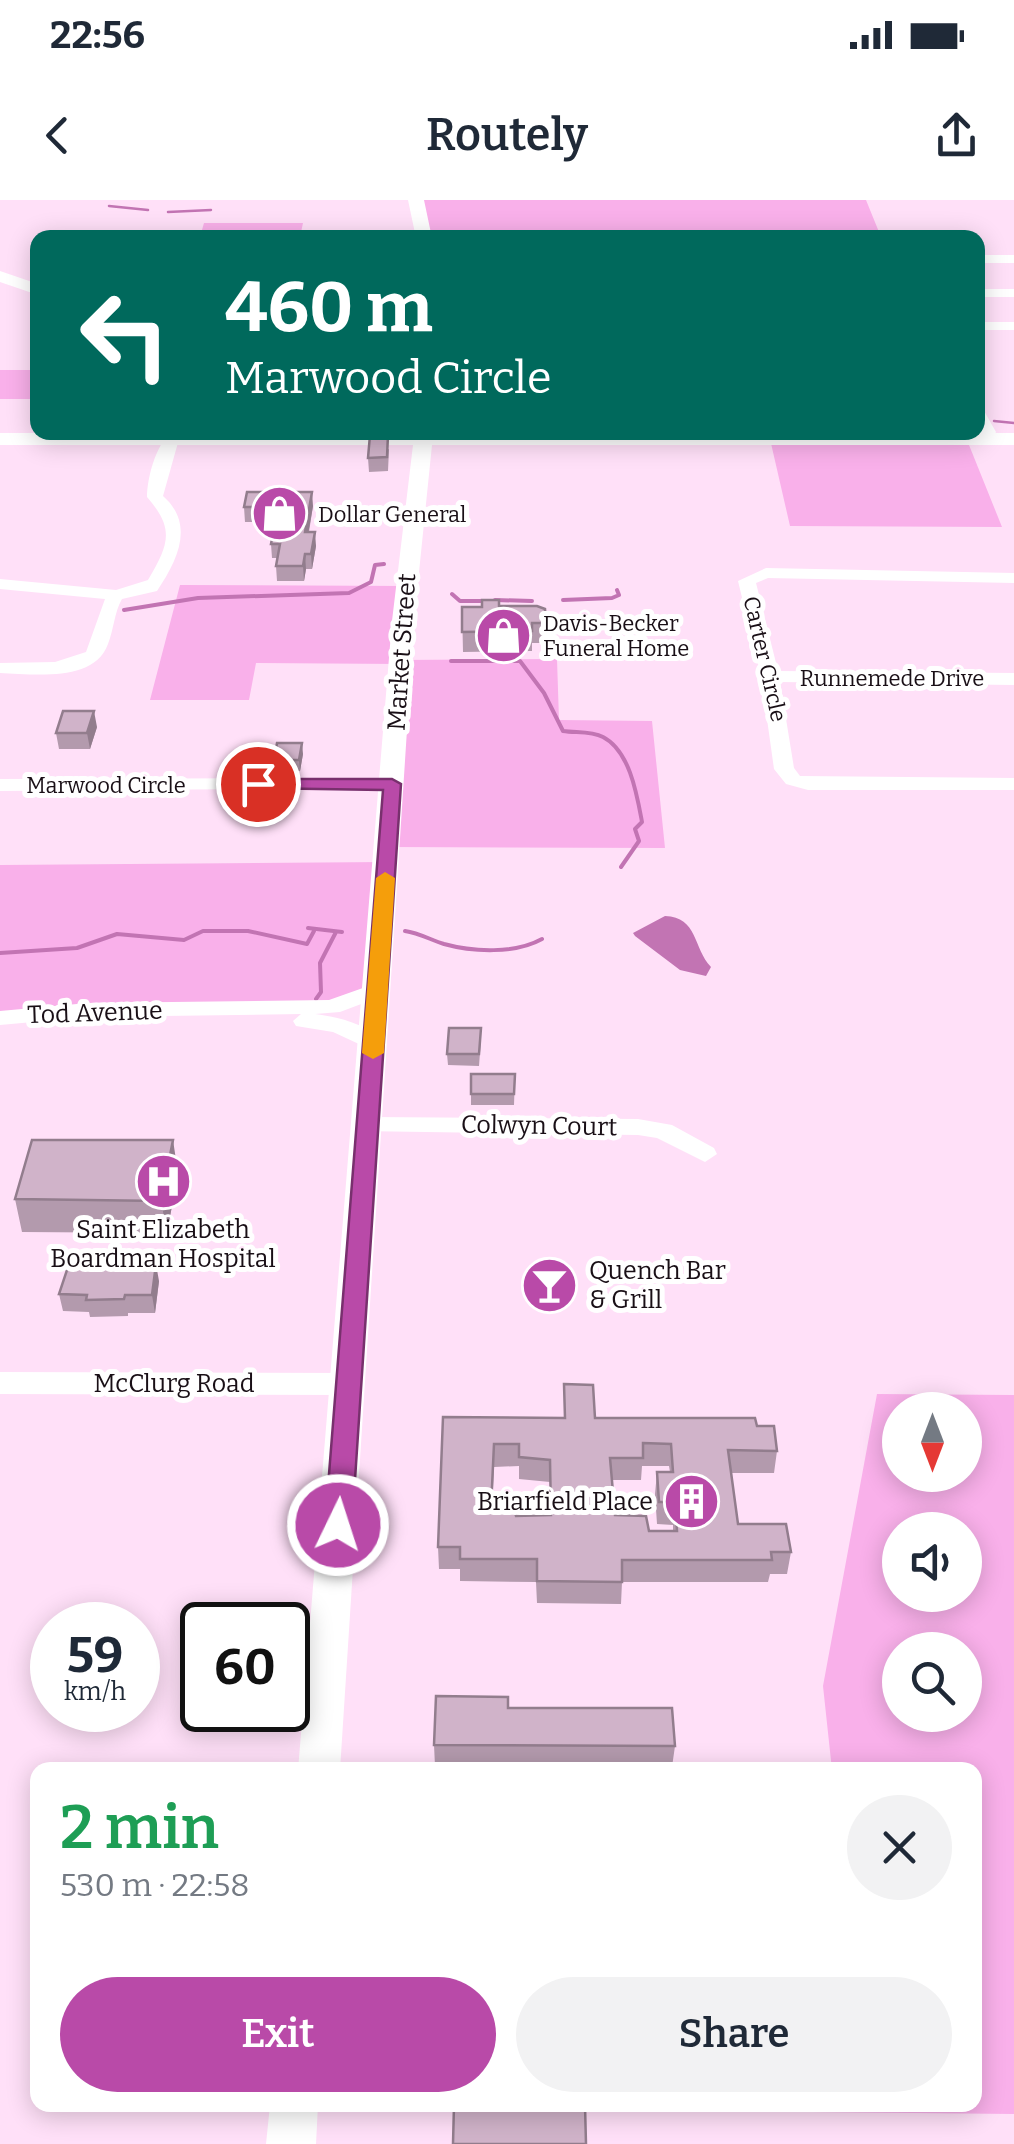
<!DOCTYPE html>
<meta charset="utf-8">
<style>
:root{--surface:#fff;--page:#f2f2f3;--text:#1f2937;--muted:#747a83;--accent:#b94aa8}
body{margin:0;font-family:Bitter,serif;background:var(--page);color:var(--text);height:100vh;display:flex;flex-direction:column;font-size:38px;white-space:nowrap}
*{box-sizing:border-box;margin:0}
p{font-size:32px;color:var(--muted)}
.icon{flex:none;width:55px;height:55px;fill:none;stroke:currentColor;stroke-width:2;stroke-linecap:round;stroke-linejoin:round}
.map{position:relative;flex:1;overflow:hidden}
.panel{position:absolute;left:30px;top:1562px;width:952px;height:350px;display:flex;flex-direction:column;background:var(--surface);border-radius:20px;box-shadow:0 5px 25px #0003}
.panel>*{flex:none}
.top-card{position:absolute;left:30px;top:30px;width:955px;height:210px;border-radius:20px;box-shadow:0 5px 25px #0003;background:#00695c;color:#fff;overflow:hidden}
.needle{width:65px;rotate:180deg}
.controls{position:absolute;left:882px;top:1192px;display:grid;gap:20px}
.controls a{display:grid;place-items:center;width:100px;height:100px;border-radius:50%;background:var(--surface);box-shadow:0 5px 25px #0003;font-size:50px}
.speed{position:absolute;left:30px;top:1402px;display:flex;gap:20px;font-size:50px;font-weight:700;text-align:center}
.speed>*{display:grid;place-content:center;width:130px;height:130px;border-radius:50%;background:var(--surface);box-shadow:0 5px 25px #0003;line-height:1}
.speed small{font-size:25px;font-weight:400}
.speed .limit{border:5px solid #111;border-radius:15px;background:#fff;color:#111}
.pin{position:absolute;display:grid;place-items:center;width:85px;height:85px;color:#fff;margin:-42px;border:5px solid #fff;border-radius:50%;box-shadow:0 2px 10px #0007}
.me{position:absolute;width:110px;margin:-55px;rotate:4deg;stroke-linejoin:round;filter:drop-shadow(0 0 8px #0008)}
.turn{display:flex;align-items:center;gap:35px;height:210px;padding:0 30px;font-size:45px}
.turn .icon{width:130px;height:130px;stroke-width:2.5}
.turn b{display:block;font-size:70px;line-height:85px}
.round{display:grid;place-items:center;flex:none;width:105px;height:105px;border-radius:52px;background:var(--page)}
.overview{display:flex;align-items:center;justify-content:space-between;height:170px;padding:0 30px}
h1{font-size:60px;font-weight:600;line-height:75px;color:#1e9e55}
.cta{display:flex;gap:20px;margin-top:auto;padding:20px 30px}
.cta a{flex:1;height:115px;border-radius:60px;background:var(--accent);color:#fff;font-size:40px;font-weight:600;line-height:115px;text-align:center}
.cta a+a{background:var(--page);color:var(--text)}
.status{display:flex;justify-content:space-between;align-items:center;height:70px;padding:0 50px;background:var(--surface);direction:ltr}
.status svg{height:28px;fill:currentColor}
header{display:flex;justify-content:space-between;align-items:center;height:130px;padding:0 30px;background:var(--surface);font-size:45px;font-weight:600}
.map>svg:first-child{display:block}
</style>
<div class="status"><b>22:56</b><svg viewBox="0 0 49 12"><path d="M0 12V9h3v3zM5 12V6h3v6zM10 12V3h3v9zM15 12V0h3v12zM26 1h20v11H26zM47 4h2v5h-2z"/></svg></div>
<header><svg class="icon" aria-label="back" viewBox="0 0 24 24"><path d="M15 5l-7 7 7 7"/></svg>Routely<svg class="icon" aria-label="share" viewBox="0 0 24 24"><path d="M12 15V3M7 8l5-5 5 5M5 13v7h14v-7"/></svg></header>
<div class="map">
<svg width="1014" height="1944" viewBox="0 0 1014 1944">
<rect width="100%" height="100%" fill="#ffe0f8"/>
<path fill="#f9b0ea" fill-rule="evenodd" d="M416,0h450l15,37h-457z
M204,23h99l-3,14h-100z
M0,170h37v29h-37z
M541,233h430l2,6 -6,1 35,87 -212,-1 -20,-87h-229z
M180,385l226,1 -5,74 156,-1 2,61 93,1 13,127 -277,-1 12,-183 -144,-1 -7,37h-99z
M386,662l-9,128 -24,12 -353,12v-149z
M877,1194l137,1v719l-403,-4v-5h364v-335h-143l-9,-84zM900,1210h65v65h-65zM900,1330h65v65h-65zM900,1450h65v65h-65z"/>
<path fill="#c274b3" d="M665,716c33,1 28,32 46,51l-5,9 -26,-6 -45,-34 -2,-3z"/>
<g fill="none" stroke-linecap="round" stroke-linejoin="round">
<path stroke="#c274b3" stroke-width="2.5" d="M109,6l39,4
M168,12l43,-2
M994,221l20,2"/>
<path stroke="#c274b3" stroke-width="4" d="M452,394l8,7h24
M495,400l37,1
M563,400l49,-2 7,-3 -2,-5
M124,410l74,-12 151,-5 22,-11 4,-17 9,-1
M451,461h69l24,32 19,38c13,2 28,0 40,6 27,14 34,58 39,85l-7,7 4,12 -18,26
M308,728l34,4
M405,731c14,2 26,9 39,13 29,8 71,10 98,-5
M0,753l77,-5 40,-14 67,6 19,-9h45l59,13 7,-13
M316,799l5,-7 -1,-29 16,-31"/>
<path fill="#fff" fill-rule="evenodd" d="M978,55h36v8h-36z
M978,89h36v8h-36z
M978,122h36v8h-36z
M978,208l5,1 13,23 -6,10 -13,-3z
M171,234l8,5 -16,57c32,28 15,64 -6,95l-35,8c-8,14 -8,30 -14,45 -14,39 -75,30 -108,29v-10l55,-1 31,-10 19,-53 -105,-10v-10l116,11 32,-10c21,-36 27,-51 -1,-83 0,-18 9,-54 24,-63z
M766,368l248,5v10l-246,-5 -12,5 22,88 236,2v12l-234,-3 14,86 6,8 214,2v12h-206l-22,-6 -12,-15 -13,-93 -23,-95z
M392,578l7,2v8l-399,3v-12z
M377,783l8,2 3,5 -3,5 -45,17 -25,2c25,3 54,11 71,30l-12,7 -41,-19 -37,-6 -3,-5 8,-7 -213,3 -88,8v-14l88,-8 241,-3z
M368,917l270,2 34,6 42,23 3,6 -12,8 -48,-24 -19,-3 -279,-4 -3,-6 3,-6z
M0,1172l349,1 10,4 4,7 -4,7 -10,4 -349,-1z"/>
<path fill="#fff" fill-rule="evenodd" d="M408,0h16l8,38h-16z
M0,71l38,13v11l-38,-13z
M0,233h1014v12h-582l-18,176 -74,1149h-42l94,-1149 21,-176h-413z
M270,1905h48l-2,39h-50z"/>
</g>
<path fill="#b39aad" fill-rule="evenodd" d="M389,249l-1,22 -19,1 -1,-14z
M313,306l-4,26 7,14 -4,23h-6l-2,12h-27l-1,-15 2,-8h-6l-1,-14 4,-22h-30l-1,-15z
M499,406l47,17v20h-14v8l-69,1 -1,-45z
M97,527l-7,22h-31l-3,-16z
M303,554l-3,17h-26v-11z
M481,839l-2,27 -31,-1 -1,-11z
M471,874h44l-1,31h-43z
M178,973l-11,60 -145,-1 -7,-33z
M159,1081l-4,32h-27v3l-38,1 -1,-5 -26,-1 -4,-17z
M564,1184l31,34 162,8 20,25 -3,22h-43l7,51 53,28 -4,22h-17l-2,8h-146l-1,22 -84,-1 -1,-21 -76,-1v-12h-21l-1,-22 5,-130 121,1zM519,1266v13l31,3v33l-34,1 -24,-7 2,-42zM642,1266h27l1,6h-13l-2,22 2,30 16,1v6h-24l-34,-16 -3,-35h29z
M508,1508l167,38 -3,21 -237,-1 -1,-21z"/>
<path fill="#927d8d" d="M312,292l1,14 -7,40 -1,-14z
M315,332l1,14 -4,23 -1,-15z
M305,354l1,15 -2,12 -1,-15z
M94,511l3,16 -7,22 -3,-16z
M302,543l1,11 -3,17 -1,-11z
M173,940l5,33 -11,60 -6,-32z
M156,1064l3,17 -4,32 -3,-18z"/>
<path fill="#d0b3c9" stroke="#927d8d" stroke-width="2.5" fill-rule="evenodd" d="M370,235h18l-1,22 -19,1z
M247,292h65l-7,40h10l-4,22h-6l-2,12h-27l4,-22h-9l7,-37h-34z
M482,400h17v6h38l8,3 1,14h-14v8l-70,1v-25h20z
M63,511h31l-7,22h-31z
M277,543h25l-3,17h-25z
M449,828h32l-2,26h-32z
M471,874h44l-1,20h-43z
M32,940h141l-12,61 -146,-2z
M70,1061l86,3 -4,31h-27l-1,4 -38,1 1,-5 -28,-1z
M564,1184l29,1 2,33h160l2,8h17l3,25 -49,-1 10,74h48l5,28h-20l1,8h-150v22l-85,-1v-22h-77v-12h-22l5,-130 122,1zM643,1243l28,1 2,28h-16l2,30h16l2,29h-28l-3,-15 -31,-1 -5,-57h33zM494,1244h25v13l31,3 1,55 -35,1 -2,-7 -23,-1z
M436,1496l72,1v11h164l3,38 -241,-1z
M454,1905h131l1,39h-133z"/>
<path fill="#b94aa8" stroke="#78306d" stroke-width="2.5" d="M258,579h134l9,5 -49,741 -4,8 -10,3 -9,-3 -4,-8 58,-735 -131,-2v-7z"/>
<path fill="#f59e0b" d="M385,672l10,6 -11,175 -11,6 -11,-6 14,-175z"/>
<defs>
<symbol id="shop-disc" viewBox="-11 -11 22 22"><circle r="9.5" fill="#b94aa8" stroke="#fff"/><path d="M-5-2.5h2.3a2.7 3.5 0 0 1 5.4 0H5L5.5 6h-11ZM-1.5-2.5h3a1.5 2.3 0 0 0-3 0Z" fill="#fff"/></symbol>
<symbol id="hospital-disc" viewBox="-11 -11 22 22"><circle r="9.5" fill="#b94aa8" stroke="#fff"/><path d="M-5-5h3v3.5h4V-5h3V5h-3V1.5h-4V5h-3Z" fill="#fff"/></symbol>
<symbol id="bar-disc" viewBox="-11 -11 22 22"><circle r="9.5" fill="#b94aa8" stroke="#fff"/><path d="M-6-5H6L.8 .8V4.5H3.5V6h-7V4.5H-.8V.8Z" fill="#fff"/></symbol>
<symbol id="building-disc" viewBox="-11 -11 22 22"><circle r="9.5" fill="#b94aa8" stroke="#fff"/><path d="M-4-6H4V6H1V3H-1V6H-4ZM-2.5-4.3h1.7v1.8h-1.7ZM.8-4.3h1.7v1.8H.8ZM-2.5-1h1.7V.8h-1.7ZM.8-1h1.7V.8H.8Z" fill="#fff"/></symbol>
</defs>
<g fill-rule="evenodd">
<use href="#shop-disc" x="248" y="282" width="63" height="63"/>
<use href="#shop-disc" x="472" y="404" width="63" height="63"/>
<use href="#hospital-disc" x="132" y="950" width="63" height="63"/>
<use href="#bar-disc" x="518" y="1054" width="63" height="63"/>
<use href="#building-disc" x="660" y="1270" width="63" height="63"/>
</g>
<g text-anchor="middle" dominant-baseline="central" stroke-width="10" stroke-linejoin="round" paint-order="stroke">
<g font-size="22" fill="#190f16" stroke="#fff" text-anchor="start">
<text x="318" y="314">Dollar General</text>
<text x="543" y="423">Davis-Becker<tspan x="543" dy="25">Funeral Home</tspan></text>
</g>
<g font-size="22" fill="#190f16" stroke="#fff">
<text transform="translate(765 459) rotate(77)">Carter Circle</text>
<text x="892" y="478">Runnemede Drive</text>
<text x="106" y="585">Marwood Circle</text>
</g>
<g font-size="25" fill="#190f16" stroke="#fff">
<text transform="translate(402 452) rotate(-86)">Market Street</text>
<text transform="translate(95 813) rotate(-2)">Tod Avenue</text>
<text transform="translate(539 926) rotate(1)">Colwyn Court</text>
<text x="174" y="1184">McClurg Road</text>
</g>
<g font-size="25" fill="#190f16" stroke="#fff">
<text x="163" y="1030">Saint Elizabeth<tspan x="163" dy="29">Boardman Hospital</tspan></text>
<text x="589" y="1071" text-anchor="start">Quench Bar<tspan x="589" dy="29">&amp; Grill</tspan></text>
<text x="653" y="1302" text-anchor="end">Briarfield Place</text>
</g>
</g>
</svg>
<div class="controls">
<a><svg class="needle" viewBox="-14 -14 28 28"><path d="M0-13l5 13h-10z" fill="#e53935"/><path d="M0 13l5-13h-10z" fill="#747a83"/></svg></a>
<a><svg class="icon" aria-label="sound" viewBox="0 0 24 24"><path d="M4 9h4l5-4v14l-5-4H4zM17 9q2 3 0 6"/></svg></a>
<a><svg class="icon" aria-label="search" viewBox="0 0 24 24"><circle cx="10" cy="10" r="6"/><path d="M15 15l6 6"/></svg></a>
</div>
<div class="speed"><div>59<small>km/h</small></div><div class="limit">60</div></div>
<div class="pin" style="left:258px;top:584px;background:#d93025"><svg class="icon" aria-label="arrive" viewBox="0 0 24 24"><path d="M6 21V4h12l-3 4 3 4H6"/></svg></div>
<svg class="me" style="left:338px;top:1325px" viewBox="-20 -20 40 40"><circle r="17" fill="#b94aa8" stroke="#fff" stroke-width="3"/><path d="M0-11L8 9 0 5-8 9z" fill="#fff"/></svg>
<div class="top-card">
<div class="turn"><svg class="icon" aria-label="left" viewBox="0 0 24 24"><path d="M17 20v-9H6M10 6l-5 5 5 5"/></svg><div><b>460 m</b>Marwood Circle</div></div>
</div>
<section class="panel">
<div class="overview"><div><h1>2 min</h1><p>530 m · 22:58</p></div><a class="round"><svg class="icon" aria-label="close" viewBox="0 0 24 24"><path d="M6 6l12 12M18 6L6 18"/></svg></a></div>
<div class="cta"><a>Exit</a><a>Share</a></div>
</section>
</div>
